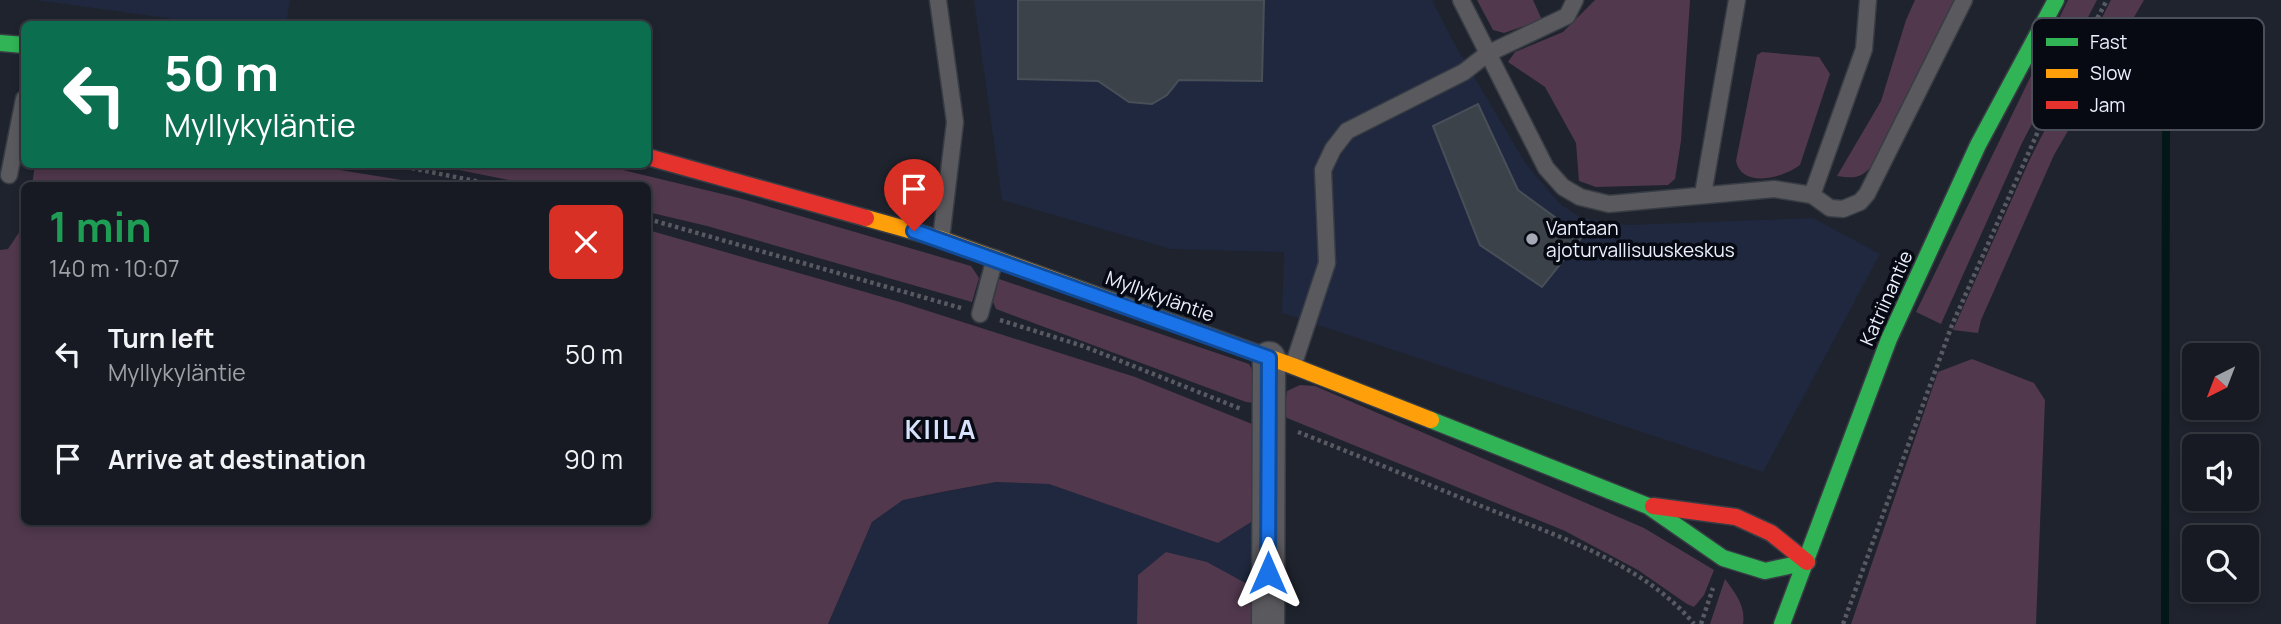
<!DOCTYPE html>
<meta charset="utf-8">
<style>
:root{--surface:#171a22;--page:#24272f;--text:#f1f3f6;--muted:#9ea1a5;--line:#363840}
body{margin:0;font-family:Manrope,sans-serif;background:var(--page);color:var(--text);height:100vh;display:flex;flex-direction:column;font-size:26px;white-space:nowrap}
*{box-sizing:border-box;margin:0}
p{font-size:23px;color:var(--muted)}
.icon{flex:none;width:38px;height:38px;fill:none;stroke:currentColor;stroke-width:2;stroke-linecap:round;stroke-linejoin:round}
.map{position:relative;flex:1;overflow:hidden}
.details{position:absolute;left:21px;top:182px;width:630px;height:343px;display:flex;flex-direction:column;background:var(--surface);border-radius:10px;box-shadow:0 4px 10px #0003,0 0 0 2px var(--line)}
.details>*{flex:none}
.guide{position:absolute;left:21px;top:21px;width:630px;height:147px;border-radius:10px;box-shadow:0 4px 10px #0003,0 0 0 2px var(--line);background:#0b6e4f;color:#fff;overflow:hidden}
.needle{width:46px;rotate:222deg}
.buttons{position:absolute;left:2182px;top:343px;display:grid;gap:14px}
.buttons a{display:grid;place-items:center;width:77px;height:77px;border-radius:10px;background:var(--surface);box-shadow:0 4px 10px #0003,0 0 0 2px var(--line);font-size:35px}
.pin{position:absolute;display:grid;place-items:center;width:60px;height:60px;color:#fff;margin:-72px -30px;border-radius:50% 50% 50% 0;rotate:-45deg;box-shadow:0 0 7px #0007}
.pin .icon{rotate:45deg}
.me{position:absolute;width:77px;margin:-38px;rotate:0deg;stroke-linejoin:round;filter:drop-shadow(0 0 5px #0008)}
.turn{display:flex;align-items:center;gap:24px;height:147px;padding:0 28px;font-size:32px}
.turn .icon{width:91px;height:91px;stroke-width:2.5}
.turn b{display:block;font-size:49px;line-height:60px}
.round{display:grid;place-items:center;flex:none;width:74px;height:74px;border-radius:10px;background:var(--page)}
.summary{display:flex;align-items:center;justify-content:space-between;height:119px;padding:0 28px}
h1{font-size:42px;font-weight:700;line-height:52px;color:#1e9e55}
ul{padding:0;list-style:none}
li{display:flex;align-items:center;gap:21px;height:105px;padding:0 28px}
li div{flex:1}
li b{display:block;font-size:26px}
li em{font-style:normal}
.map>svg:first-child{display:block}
</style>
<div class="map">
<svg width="2281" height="624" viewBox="0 0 2281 624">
<rect width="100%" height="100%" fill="#1f232d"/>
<path fill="#1f283e" d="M35,0h255l-4,24h-75z
M974,0h458l21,41 73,123 34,40 22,14 46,7 185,-7 67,36 -117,218 -481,-159 2,-61 -113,-3 -169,-49z
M996,482l53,2 169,59 41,-26 -3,72 -49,-27 -69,13 -1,49h-309l44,-102 31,-22z"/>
<path fill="#51384d" d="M1477,0h56l9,20 -38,13 -11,-3z
M1595,0h95l-9,141 -6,38 -7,6 -72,2 -17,-6 -3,-38 -31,-56 -37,-25 7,-10 48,-20z
M1915,0h39l-79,162c-13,16 -18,17 -38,14l44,-75 25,-81z
M2068,0h29l-75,143 -81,181 -25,-12z
M2111,0h33l-90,155 -73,165 -3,13 -25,-3 77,-171z
M1762,52l57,5 11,17 -30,91c-17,13 -58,24 -64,-4l21,-106z
M35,165h274l123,20h-400z
M434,165h168l137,33 232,68 8,12 -7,24 -265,-76 -59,-14v-26l-115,-1z
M24,225v297h624v-292l252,72 235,75 122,49 2,91 -41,26 -169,-59 -53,-2 -49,9 -44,9 -31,22 -44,102h-828v-374l8,-1z
M999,279l250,85 10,19 -4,20 -9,-1 -250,-93 -3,-7z
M1972,359l62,24 11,17 -9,224h-185l87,-252z
M1300,385l15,1 329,142 70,42 -10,25 -10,12 -7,-3 -49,-34 -73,-39 -278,-113 -3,-6 3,-21z
M1166,552l41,10 53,29v33h-123l1,-49z
M1725,579c10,14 21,27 18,45h-33z"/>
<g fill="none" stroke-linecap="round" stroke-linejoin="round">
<path stroke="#031719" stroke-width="8" d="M2165,624l1,-509"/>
</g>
<path fill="#3c4249" stroke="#494f58" stroke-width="2" d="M1018,0h246l-2,81 -83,-1 -12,15 -15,9 -23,-2 -31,-21 -80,-2z
M1478,104l40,86 64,47 -40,50 -62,-42 -47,-119z"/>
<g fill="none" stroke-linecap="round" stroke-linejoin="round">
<defs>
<path id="lane" d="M938,0l17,122 -14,117
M1461,0l85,168 17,19 17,10 29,7 165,-15 38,6 18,13 13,1 17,-7 7,-8 97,-194
M9,175l15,-76
M1703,194l34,-194
M1812,195l52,-146 4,-49
M980,314l15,-56
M1293,366l34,-103 -4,-93 10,-21 14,-18 117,-59 23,-18 80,-38 8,-16"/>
<path id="street" d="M1268,624l1,-266"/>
<path id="fast" d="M0,43l24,2
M1431,420l217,86 75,52 42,13 42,-9
M1782,624l107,-285 89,-194 78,-145"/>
<path id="slow" d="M866,218l75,21 352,127 138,54"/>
<path id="jam" d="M648,157l218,61
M1653,506l83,11 35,16 36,29"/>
</defs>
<use href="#lane" stroke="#383d45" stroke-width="19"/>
<use href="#street" stroke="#383d45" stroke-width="35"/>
<use href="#fast" stroke="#383d45" stroke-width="19"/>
<use href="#slow" stroke="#383d45" stroke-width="19"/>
<use href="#jam" stroke="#383d45" stroke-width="19"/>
<path stroke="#595a61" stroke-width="4.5" stroke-dasharray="3.5 3.5" stroke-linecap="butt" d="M391,164l109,22
M648,219l313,89
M1000,320l83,26 158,63
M1298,432c61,24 122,49 183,74 71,28 163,57 213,118
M1701,624l12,-36
M1843,624l109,-299 92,-207 63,-118"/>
<use href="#lane" stroke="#59595e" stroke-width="16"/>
<use href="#street" stroke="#59595e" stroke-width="32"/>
<use href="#fast" stroke="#30b455" stroke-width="16"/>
<use href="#slow" stroke="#ff9f0a" stroke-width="16"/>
<use href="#jam" stroke="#e5322d" stroke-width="16"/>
</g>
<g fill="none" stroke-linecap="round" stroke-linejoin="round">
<defs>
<path id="route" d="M914,231l355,127 -1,215"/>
</defs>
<use href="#route" stroke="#114b97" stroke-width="18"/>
<use href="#route" stroke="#1a73e8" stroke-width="12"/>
</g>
<circle fill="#a4a9b5" stroke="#070a13" stroke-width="2.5" cx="1532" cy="239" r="7"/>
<g text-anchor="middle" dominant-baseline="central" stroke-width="7" stroke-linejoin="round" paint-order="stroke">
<g font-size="19" fill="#ebf1fe" stroke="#070a13" text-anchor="start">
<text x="1546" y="228">Vantaan<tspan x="1546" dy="22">ajoturvallisuuskeskus</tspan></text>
</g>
<g font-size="19" fill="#ebf1fe" stroke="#070a13">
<text transform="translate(1160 296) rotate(20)">Myllykyläntie</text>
<text transform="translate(1886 298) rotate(-66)">Katriinantie</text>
</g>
<g font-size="26" font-weight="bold" letter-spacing="2" fill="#d7e2fc" stroke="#070a13">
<text x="941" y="429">KIILA</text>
</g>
</g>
<rect x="2032" y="18" width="232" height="112" rx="10" fill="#070a13" stroke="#4b4f5a" stroke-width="2"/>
<rect x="2046" y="38" width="32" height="8" fill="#30b455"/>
<rect x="2046" y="69" width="32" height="9" fill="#ff9f0a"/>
<rect x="2046" y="101" width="32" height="8" fill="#e5322d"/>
<g font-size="19" fill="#ebf1fe">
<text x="2090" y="49">Fast</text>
<text x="2090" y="80">Slow</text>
<text x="2090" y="112">Jam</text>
</g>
</svg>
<div class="buttons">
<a><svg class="needle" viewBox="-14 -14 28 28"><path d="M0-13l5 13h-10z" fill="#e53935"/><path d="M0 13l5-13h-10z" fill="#9ea1a5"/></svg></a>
<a><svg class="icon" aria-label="sound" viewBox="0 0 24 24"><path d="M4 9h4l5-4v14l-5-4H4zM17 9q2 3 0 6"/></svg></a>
<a><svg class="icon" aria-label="search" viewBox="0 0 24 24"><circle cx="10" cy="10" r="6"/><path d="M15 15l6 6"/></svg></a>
</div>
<div class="pin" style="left:914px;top:231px;background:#d93025"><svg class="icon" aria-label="arrive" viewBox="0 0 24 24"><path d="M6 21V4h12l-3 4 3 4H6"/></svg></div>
<svg class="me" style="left:1268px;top:573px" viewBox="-20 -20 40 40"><path d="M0-17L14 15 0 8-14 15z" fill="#1a73e8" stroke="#fff" stroke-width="4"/></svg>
<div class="guide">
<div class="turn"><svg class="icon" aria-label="left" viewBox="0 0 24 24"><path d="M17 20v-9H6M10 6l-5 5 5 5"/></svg><div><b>50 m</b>Myllykyläntie</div></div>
</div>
<section class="details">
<div class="summary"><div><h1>1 min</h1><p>140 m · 10:07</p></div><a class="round" style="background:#d93025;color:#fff"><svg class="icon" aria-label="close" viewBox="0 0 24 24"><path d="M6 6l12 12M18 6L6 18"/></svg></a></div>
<ul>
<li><svg class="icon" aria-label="left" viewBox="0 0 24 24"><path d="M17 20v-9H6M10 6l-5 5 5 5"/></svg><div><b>Turn left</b><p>Myllykyläntie</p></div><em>50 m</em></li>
<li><svg class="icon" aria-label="arrive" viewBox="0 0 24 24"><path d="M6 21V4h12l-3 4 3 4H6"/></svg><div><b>Arrive at destination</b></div><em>90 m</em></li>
</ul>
</section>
</div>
